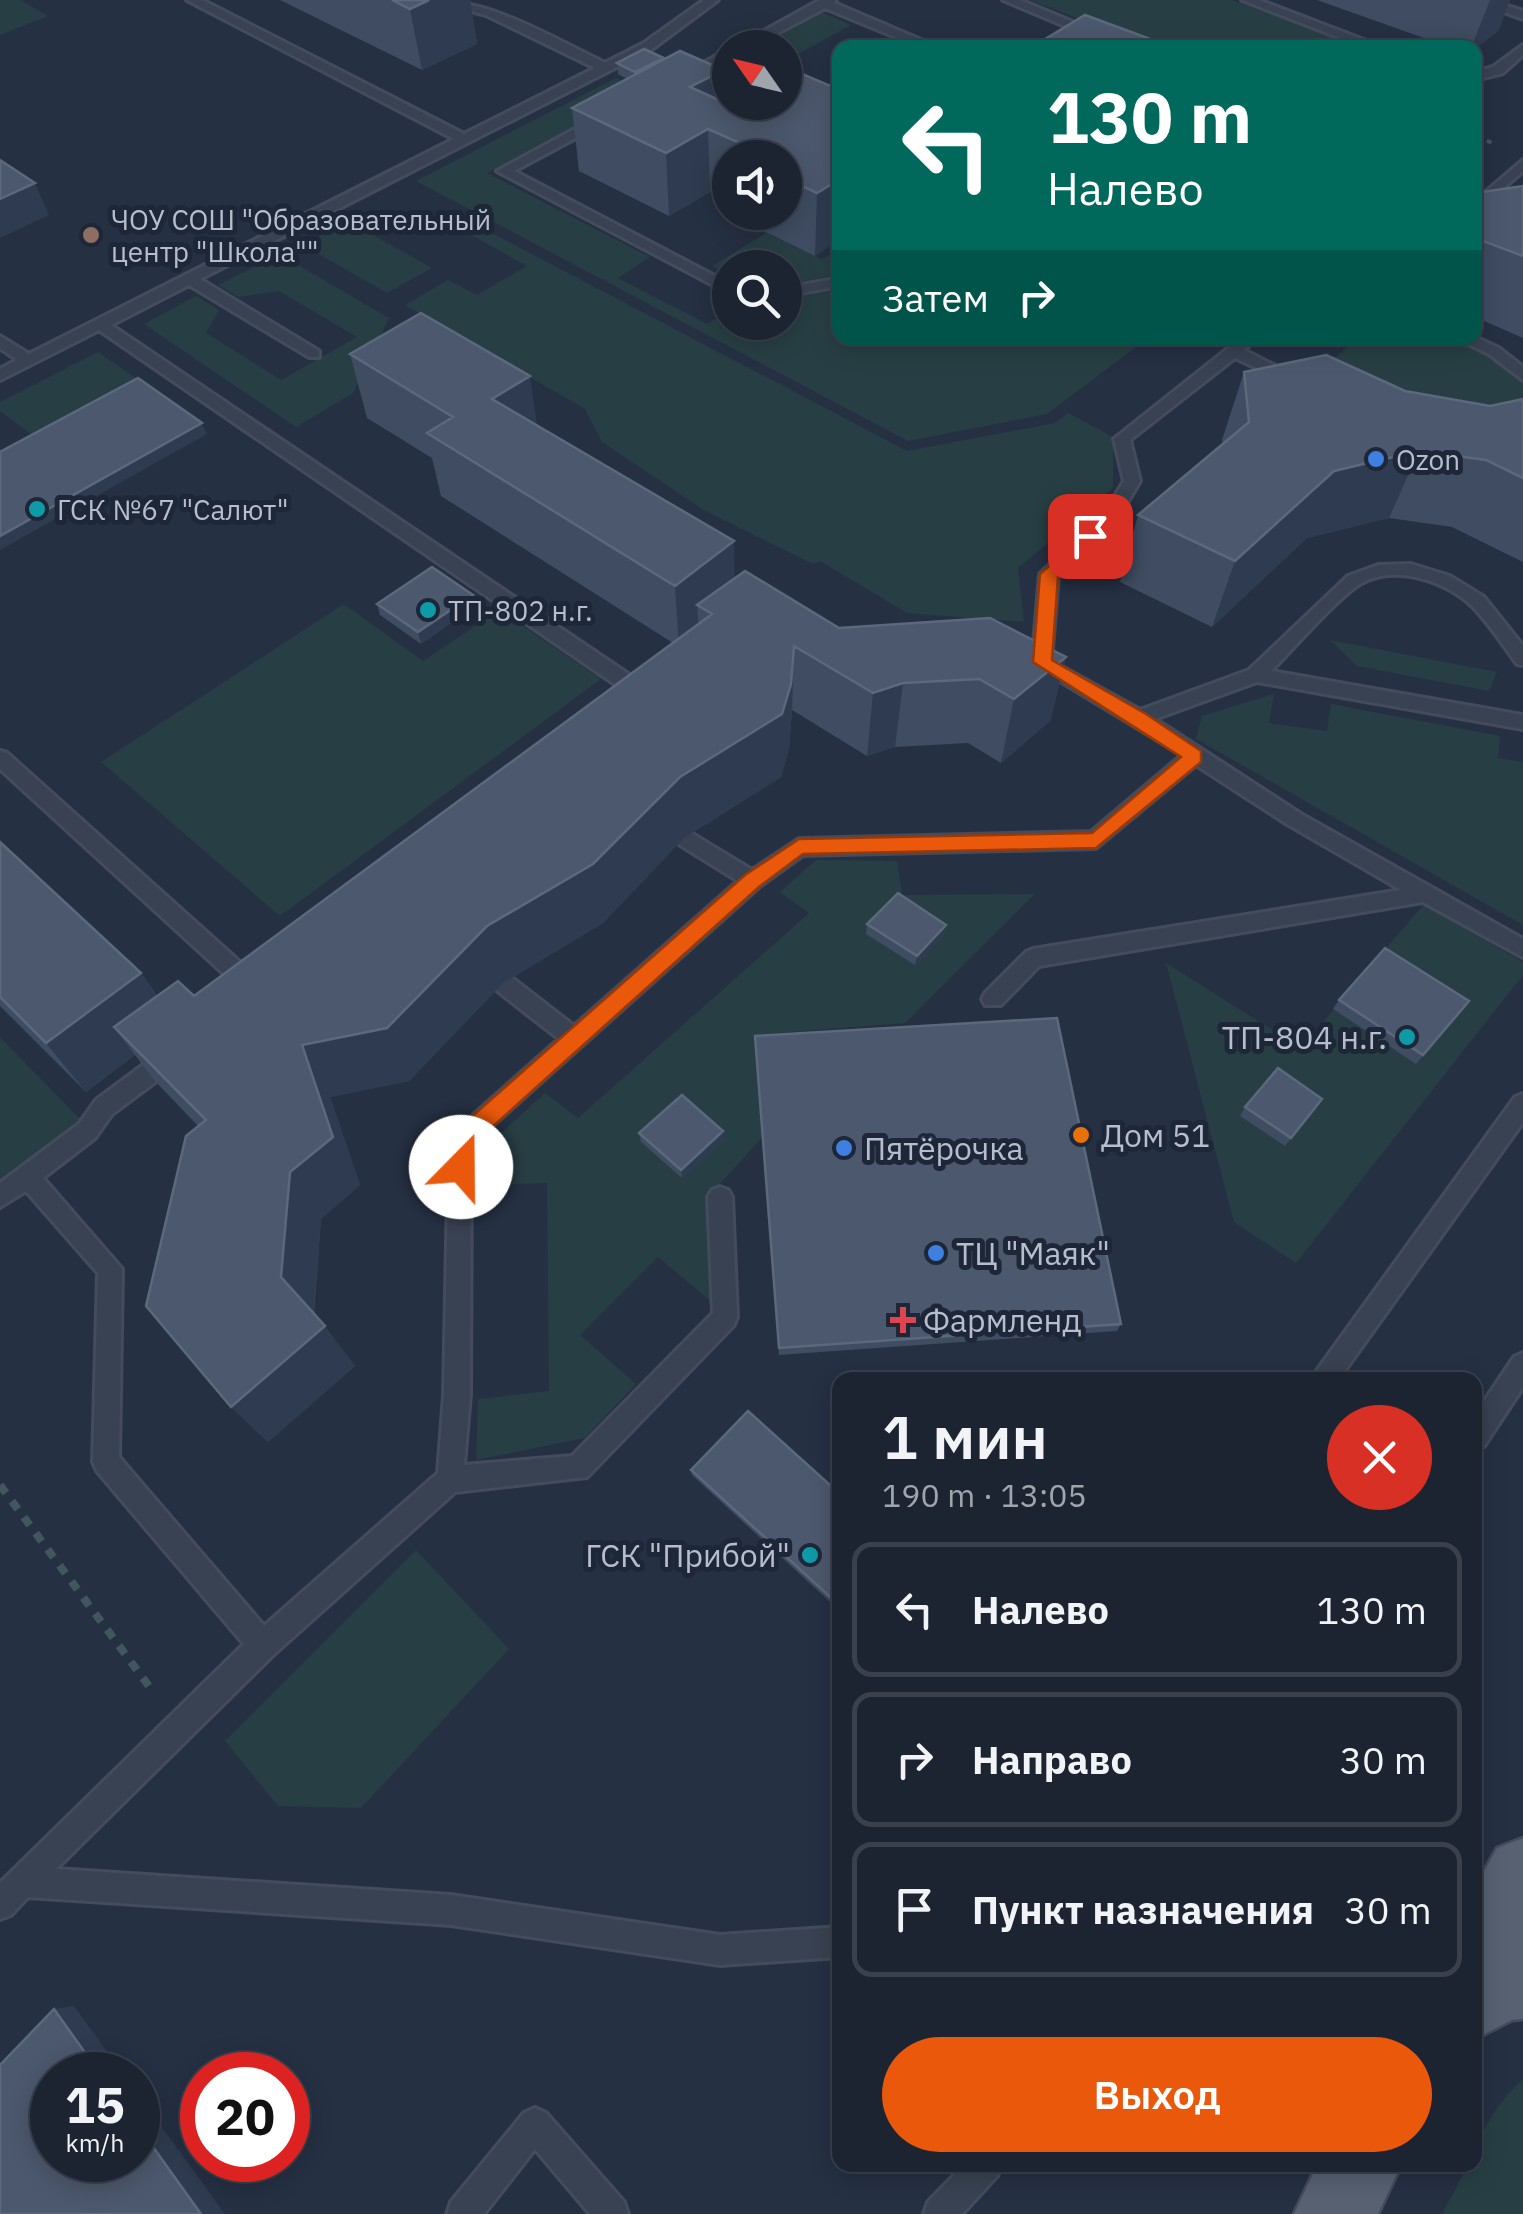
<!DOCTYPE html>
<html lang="ru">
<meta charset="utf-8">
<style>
:root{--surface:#1c2432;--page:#29303e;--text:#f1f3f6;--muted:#a0a4ac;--line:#3a414d;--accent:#ea580c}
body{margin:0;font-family:"IBM Plex Sans",sans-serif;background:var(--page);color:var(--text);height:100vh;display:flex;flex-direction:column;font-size:38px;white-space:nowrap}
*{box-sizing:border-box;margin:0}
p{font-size:32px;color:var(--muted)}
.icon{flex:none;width:55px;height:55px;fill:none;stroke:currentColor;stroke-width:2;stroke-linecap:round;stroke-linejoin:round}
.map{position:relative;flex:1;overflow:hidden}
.sheet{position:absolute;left:832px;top:1372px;width:650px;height:800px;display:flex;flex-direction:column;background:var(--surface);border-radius:20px;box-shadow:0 5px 25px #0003,0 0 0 2px var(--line)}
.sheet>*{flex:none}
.guide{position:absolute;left:832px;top:40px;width:650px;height:305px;border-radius:20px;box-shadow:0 5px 25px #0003,0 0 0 2px var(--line);background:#00695c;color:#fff;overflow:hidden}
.needle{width:65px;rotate:304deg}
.tools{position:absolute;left:712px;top:30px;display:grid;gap:20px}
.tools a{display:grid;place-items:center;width:90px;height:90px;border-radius:50%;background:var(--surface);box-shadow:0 5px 25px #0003,0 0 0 2px var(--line);font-size:50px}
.speed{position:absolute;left:30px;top:2052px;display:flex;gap:20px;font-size:50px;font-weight:700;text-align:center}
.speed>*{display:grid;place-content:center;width:130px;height:130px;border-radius:50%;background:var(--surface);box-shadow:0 5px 25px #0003,0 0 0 2px var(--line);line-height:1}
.speed small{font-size:25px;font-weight:400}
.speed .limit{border:15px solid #d22;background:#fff;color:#111}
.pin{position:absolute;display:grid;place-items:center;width:85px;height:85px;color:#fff;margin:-42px;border-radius:20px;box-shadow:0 5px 15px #0006}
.me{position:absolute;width:110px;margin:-55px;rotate:22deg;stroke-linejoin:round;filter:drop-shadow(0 0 8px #0008)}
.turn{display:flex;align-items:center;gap:35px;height:210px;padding:0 50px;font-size:45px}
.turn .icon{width:130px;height:130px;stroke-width:2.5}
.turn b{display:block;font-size:70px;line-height:85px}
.then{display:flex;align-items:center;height:95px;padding:0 50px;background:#0003;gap:20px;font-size:38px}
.round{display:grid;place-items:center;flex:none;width:105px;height:105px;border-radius:52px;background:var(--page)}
.headline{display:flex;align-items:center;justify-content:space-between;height:170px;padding:0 50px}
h1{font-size:60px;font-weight:600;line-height:75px}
.button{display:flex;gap:20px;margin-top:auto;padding:20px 50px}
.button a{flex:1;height:115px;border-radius:60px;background:var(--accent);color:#fff;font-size:40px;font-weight:600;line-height:115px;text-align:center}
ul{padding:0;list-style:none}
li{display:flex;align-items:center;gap:30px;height:135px;margin:0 20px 15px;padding:0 30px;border:5px solid var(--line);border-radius:20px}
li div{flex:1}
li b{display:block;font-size:38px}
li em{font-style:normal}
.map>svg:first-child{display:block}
</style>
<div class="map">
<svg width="1523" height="2214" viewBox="0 0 1523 2214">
<rect width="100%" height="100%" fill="#253043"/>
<path fill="#273f44" d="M0,0h20l28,16 -48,19z
M1030,0h202l130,47h-208z
M821,12l30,13 -66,36v-13l-33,-1z
M616,78l26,12 -155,83 163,84 -32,21 89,46 23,-14v12h55v-23l55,-9v48h308l-101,76 -139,27 -492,-260z
M348,221l84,47 -45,25 -84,-48z
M469,221l438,230 148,-28 13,-10 45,24v51l-95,80 6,54 -117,-9 -87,-52 -7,3 -111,-55 -100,-67 -17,-33 -180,-104 43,-25 29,15 50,-29 -70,-39z
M766,233l56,26 18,-10v25l-55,11v-17h-55v8l-18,-10z
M279,254l110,64 -36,75 -57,34 -152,-103 52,-28 23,14 -13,23 75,47 76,-43 -78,-46 -40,6 -21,-12z
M1359,338h104l31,13 29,24v27l-10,15 -200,-42z
M98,352l47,32 -106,56 -39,-29v-9z
M344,604l79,57 76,-51 102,69 -321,237 -179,-154z
M1330,640l167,32 -8,19 -132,-25z
M1274,694l-5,29 58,8 4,-27 169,32 -2,22 25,4v163l-327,-186 6,-23z
M816,860l81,1 5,34 133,-1 -130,129 -141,11 4,97 -62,68 7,104 -55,-46 -78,78 56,49 -51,54 -109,22 2,-61 71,-8 -2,-208 -68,2 8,-39 58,-53 33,25 231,-205 -29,-21z
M1424,904l99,58v13l-227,288 -62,-41 -68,-259 135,85z
M0,1037l81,83 -81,61z
M416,1550l93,99 -148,159 -83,-2 -53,-65z
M1523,2079v135h-81l26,-49h7c0,-31 26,-66 48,-86z"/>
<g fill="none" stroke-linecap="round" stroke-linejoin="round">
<defs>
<path id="lane" d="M187,0h15l262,134 131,-66 -109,-53 -57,-15c64,0 119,36 176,63l39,-20 60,-43h14l-66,49 -452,230 119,72v6h-10l-120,-72 -78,40 541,365v10h-14l-539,-370 -99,50v-11l17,-9 -17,-12v-12l29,18 425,-215z
M820,0h16l-2,3 106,45h-18l-97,-40 -76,40h-16z
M1003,0h17l115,48h-18z
M1242,0h17l126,48h-19z
M1471,0h18l34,11v8z
M1523,45v10l-20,18 -28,7v-8l18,-5z
M730,48v9l-41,23 -11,-3z
M597,117l12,3 -95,51 216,113v10l-233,-123z
M1523,160v11l-48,42v-12z
M840,278v8l-55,10v-8z
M1475,337l24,11 24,19v13l-34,-26 -33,-16z
M1241,338h16l-13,12 57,29 -14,3 -52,-24 -105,82 10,41 -23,39 -59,56 -7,85 89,49 109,-40 99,-94 30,-11 33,-1 39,12 34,21 39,49v19l-6,-1c-14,-19 -27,-39 -43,-56 -26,-27 -80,-45 -114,-24 -25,16 -66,64 -89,87l252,44v14l-266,-47 -102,37 146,95 222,125v18l-100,-55 -384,64 -38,39h-16l-3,-6 3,-6 41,-41 7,-3 368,-59 -114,-66 -91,-59 -100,83 -293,7 -43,31 -289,259 -1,250 -6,70 108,-9 141,-143 -5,-116 4,-7 8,-3 8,3 4,7 5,120 -3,8 -147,152 -132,15 -182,163 -217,214 395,26 269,40 120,-8v30l-120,8 -269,-40 -423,-28 -17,18 -11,4v-36l244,-239 -147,-173 -4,-9 5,-189 -72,-82 -26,16v-24l79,-59 17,-24 66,-49h16l3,7 -3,7 -66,49 -17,24 -52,40 79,91 -3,188 145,169 174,-153 6,-78 5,-254 3,-7 107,-95 -64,-50 -3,-6 3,-6h16l63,49 164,-145 -61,-38 -3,-5 3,-5h14l61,37 47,-31 292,-7 91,-77 -155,-94 6,-6 7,-81 65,-62 19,-31 -10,-42z
M0,751l7,2 254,228 3,6 -3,6h-16l-245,-224z
M1523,1094v28l-185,258h-28l205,-283z
M1523,1353v34l-39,59 -9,4v-35l39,-58z
M535,2108l11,5 78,89 4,12h-38l-55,-65 -51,65h-37l4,-12 73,-89z
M964,2165h38l-5,11 -35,38h-38l4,-12z"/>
<path id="primary" d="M1523,1838v181l-11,1 -37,19v-152l22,-39z
M1317,2165h84l-23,49h-84z"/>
</defs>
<use href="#lane" stroke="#434b5c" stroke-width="6"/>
<use href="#primary" stroke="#434b5c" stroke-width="5"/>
<path stroke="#40585c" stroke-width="4" stroke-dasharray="5 5" stroke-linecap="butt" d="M1478,136l16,8"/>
<path stroke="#40585c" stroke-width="8" stroke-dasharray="10 10" stroke-linecap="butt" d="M0,1485l154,208"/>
<use href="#lane" fill="#394252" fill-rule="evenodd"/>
<use href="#primary" fill="#576172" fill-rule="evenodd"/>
</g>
<path fill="#3f4c61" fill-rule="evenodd" d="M280,0h190l7,44 -55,26z
M1317,0h193l-12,31 -23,17h-23z
M1042,41l113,7h-114z
M617,63l115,43 108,-16 -25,166 -85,-41v-14l-20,-9 -41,24 -90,-45 -7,-63 55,-29 -9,-5zM730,158h55v54h-55z
M1523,186v152l-48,-21v-124z
M350,354l187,72 197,115v37l105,50 227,29 -16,64 -49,42 -33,-20 -73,4 -28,9 -75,-46 -3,38 -8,29 -97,61 -81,85 -100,60 -94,98 -79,16 30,88 -39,34 -7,95 41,52 -87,76 -37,-35 -33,-281 -44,-46 -19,-25 -49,37 -86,-86v-164l141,131 16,23h37l479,-353 -232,-147 -9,-38 -65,-40z
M1244,372l161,19 85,15 33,-7v163l-71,-35 -63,-9 -82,20 -95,89 -92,-45 18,-67 85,-71 -1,-4z
M473,595l2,11 -54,38 -41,-29 -3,-11z
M867,924l77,11 -29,30 -49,-31z
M1339,1000l130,1 -53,63 -83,-55z
M755,1045l366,279 -4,7 -338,24z
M1245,1107l71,1 -31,38 -45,-30z
M639,1133l85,6 -42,39 -41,-36z
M691,1470l149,24v117l-148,-136z"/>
<path fill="#2f3b50" d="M429,0h41l7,44 -55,26 -12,-61z
M1490,0h20l-12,31 -23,18v-1h-4z
M724,70l1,62 -17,-3 2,63 -41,24 -3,-63 24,-66z
M840,179v61l-25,16 2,-63z
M35,183l14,32 -49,23v-39z
M530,376l9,63 -47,-40z
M202,423l5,11 -207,116v-14z
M1419,451l-30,67 -82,20 -95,89 23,-66 99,-90z
M734,541l1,62 -23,11 -15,-9 2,26 -20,16 -4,-61z
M473,595l2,11 -54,38 -3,-12z
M794,646l-2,64 -3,38 -8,29 -97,61 -81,85 -100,60 -94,98 -79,16 30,88 -39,34 -8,99 -32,-41 21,-232 185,-119z
M1066,657l-16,64 -49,42 13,-64z
M903,683l-8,64 -28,9 6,-63z
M946,925l-2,10 -29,30 2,-9z
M141,973l34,52 -61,2 21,28 -49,37 -40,-49z
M723,1131l1,8 -42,39 -1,-8z
M325,1326l30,40 -87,76 -37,-35z
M74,2006l50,69h-23l-47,-66z
M138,2094l87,120h-24l-63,-88z"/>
<path fill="#4c586d" stroke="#5c687c" stroke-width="2.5" d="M392,0h37l-19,9z
M1085,15l71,26 -10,7h-86l-18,-7z
M1221,41l16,7h-25z
M644,49l20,9 -29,14 -18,-9z
M680,51l44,19 -34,17 42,19 6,-4h47v-26l10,-5 45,19v89l-23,14 -32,-15v-20h-44l-12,-6 13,-8 -34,-15 -42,24 -94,-45z
M0,160l35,23 -35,16z
M1523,186v70l-48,-18v-45z
M421,313l109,63 -38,23 242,142 -59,45 -248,-153 26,-16 -103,-63z
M1326,355l79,36 85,15 33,-7v79l-37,-18 -67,-9 -85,20 -99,90 -97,-46 111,-93 -5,-50z
M138,378l64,45 -202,113v-84z
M432,567l41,28 -55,37 -41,-28z
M745,571l94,57 151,-10 76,39 -52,42 -35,-20 -76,4 -30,10 -79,-47 -3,38 -9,30 -102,63 -87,87 -106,62 -100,102 -85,17 31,92 -43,35 -9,105 44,49 -94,81 -85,-101 40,-170 20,-16 -92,-93 64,-46 16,15 518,-382 -15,-9z
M0,842l141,131 -95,70 -46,-46z
M898,893l48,32 -29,31 -50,-32z
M1385,948l84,53 -46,54 -84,-55z
M1057,1018l64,306 -342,24 -24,-312z
M1278,1068l44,31 -31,39 -46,-31z
M682,1095l41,36 -42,39 -42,-37z
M748,1411l92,83v112l-149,-136z
M54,2009l47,66h-49v85h86v-34l63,88h-201v-149z"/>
<path fill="#ea580c" stroke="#983908" stroke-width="2.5" d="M1090,530l9,6 -3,4 -38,36 -6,84 94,54 55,37v11l-105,86 -293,6 -43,32 -288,259 -3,29 -8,3 -8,-3 -5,-33 4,-7 293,-259 54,-36 293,-6 89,-76 -148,-95 7,-88z"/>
<circle fill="#8d6e63" stroke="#1e2738" stroke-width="4" cx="91" cy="235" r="10"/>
<g fill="#3f7fe0" stroke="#1e2738" stroke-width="4">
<circle cx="1376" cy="459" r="10"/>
<circle cx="844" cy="1148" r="10"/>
<circle cx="936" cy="1253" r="10"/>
</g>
<g fill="#0f9aa8" stroke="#1e2738" stroke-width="4">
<circle cx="37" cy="509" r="10"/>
<circle cx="428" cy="610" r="10"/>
<circle cx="1407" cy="1037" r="10"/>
<circle cx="810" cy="1555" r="10"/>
</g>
<circle fill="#e8710a" stroke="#1e2738" stroke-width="4" cx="1081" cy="1135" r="10"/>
<path fill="#e0444e" stroke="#1e2738" stroke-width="4" d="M898 1305h10v10h10v10h-10v10h-10v-10h-10v-10h10z"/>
<g text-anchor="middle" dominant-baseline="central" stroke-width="10" stroke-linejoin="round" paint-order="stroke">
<g font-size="28" fill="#b6bdcc" stroke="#1e2738" text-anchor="start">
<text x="111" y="219">ЧОУ СОШ "Образовательный<tspan x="111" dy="32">центр "Школа""</tspan></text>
<text x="1396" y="459">Ozon</text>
<text x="57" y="509">ГСК №67 "Салют"</text>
<text x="448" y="610">ТП-802 н.г.</text>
</g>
<g font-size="32" fill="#b6bdcc" stroke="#1e2738" text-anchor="start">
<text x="1387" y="1037" text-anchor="end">ТП-804 н.г.</text>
<text x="1101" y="1135">Дом 51</text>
<text x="864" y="1148">Пятёрочка</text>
<text x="956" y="1253">ТЦ "Маяк"</text>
<text x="923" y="1320">Фармленд</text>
<text x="790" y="1555" text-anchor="end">ГСК "Прибой"</text>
</g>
</g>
</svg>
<div class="tools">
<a><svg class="needle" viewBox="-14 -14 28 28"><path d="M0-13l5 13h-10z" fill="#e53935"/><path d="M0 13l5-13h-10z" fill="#a0a4ac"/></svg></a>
<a><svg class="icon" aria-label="sound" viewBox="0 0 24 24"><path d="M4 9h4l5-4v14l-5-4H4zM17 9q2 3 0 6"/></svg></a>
<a><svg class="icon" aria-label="search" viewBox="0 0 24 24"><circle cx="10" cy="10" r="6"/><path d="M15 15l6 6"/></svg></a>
</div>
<div class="speed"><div>15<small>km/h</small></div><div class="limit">20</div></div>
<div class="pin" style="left:1090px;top:536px;background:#d93025"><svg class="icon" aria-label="arrive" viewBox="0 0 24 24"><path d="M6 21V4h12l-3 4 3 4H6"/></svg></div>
<svg class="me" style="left:461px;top:1167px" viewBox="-20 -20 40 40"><circle r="19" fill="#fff"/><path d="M0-13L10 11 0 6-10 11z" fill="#ea580c"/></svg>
<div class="guide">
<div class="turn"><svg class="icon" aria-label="left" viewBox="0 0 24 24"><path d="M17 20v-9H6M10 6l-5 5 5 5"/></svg><div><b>130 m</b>Налево</div></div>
<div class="then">Затем<svg class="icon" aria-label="right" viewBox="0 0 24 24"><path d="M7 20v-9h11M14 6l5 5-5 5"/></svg></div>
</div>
<section class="sheet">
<div class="headline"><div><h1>1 мин</h1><p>190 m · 13:05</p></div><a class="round" style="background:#d93025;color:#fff"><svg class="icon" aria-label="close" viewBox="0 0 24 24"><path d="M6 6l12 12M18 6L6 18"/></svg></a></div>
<ul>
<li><svg class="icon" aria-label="left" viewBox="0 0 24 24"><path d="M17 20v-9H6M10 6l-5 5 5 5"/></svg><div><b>Налево</b></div><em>130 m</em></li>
<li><svg class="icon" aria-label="right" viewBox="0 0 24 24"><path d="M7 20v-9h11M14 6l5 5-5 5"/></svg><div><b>Направо</b></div><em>30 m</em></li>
<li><svg class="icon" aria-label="arrive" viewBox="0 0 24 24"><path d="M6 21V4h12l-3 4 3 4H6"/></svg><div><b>Пункт назначения</b></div><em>30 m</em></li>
</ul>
<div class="button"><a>Выход</a></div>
</section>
</div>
